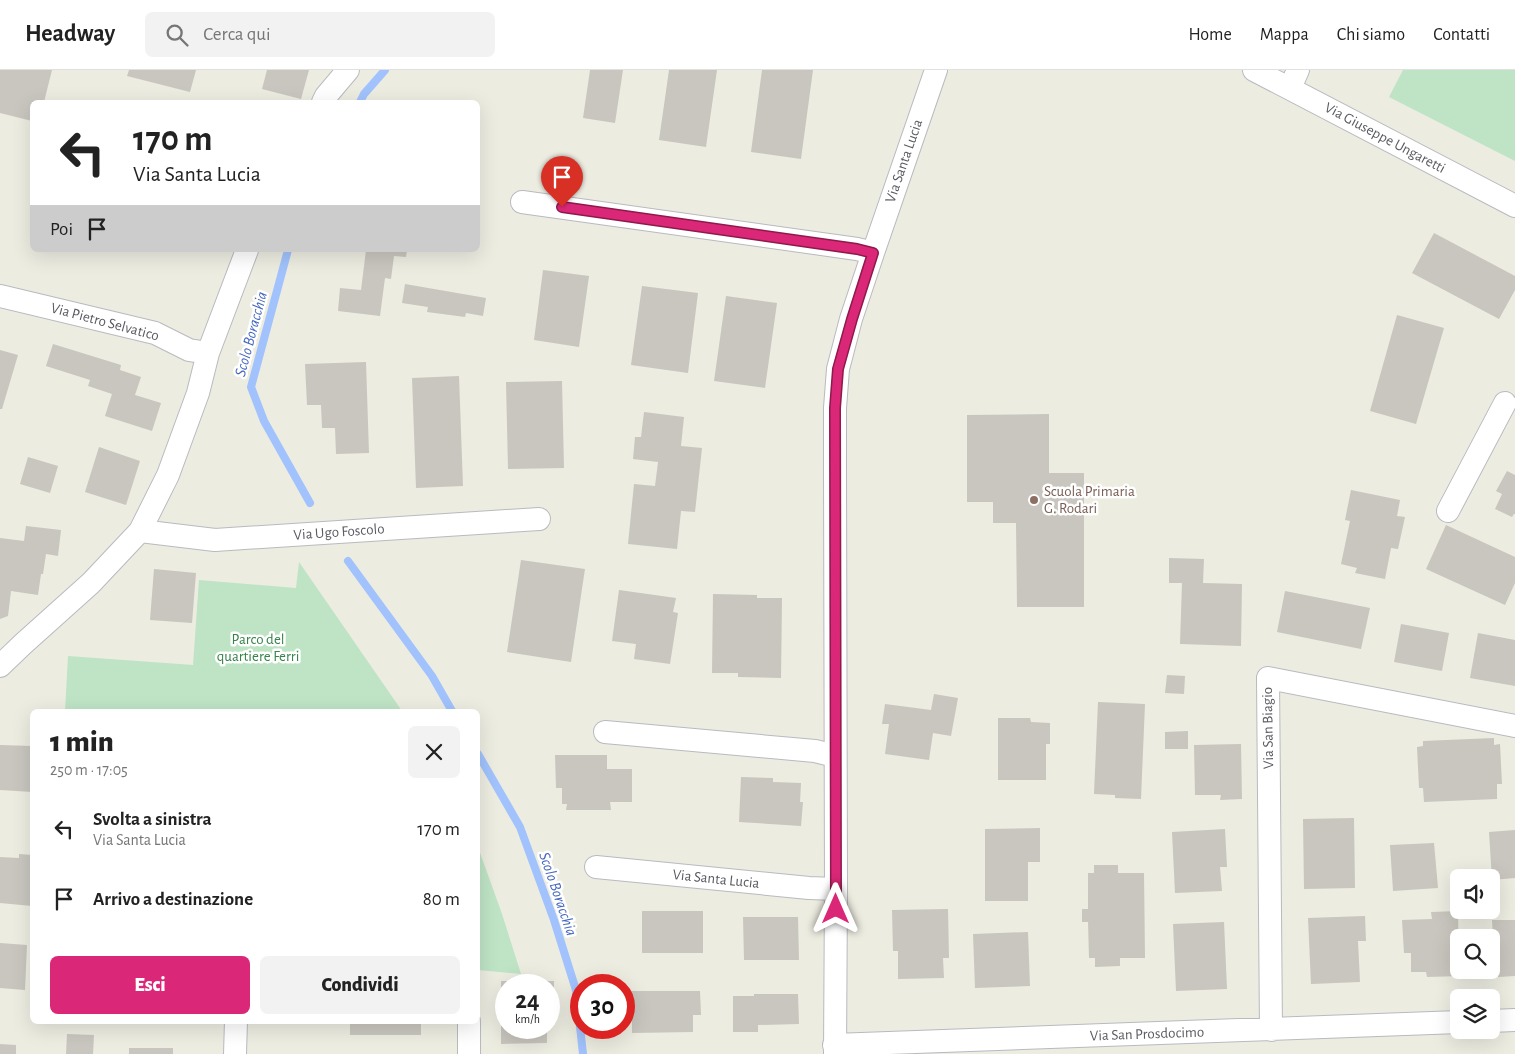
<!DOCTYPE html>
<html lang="it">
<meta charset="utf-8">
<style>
:root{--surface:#fff;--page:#f2f2f2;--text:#222;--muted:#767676;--line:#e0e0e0;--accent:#db2777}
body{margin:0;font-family:"Alegreya Sans",sans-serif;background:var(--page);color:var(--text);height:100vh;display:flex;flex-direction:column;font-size:19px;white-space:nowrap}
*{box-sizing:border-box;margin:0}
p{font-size:16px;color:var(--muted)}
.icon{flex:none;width:28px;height:28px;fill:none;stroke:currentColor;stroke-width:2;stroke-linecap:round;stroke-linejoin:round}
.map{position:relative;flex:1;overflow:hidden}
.details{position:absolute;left:30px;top:639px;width:450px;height:315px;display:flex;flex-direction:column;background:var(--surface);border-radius:8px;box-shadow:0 5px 20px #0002}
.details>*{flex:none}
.top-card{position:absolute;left:30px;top:30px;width:450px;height:152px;border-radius:8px;box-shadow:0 5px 20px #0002;background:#fff;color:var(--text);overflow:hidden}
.buttons{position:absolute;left:1450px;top:799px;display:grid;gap:10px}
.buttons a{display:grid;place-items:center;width:50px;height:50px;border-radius:8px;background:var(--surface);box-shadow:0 5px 20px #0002;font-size:25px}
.speed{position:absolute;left:495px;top:904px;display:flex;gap:10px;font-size:25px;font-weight:700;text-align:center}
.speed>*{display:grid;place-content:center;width:65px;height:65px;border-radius:50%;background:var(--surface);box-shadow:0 5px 20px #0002;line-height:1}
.speed small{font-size:12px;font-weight:400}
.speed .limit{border:8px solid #d22;background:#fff;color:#111}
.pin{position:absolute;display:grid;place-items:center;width:42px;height:42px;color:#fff;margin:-51px -21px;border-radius:50% 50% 50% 0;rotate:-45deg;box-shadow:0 0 5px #0007}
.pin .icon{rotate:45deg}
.me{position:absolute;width:55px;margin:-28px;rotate:0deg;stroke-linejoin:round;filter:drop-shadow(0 0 4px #0008)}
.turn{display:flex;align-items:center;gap:18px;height:105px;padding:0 20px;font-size:22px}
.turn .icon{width:65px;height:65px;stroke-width:2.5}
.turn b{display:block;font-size:35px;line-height:42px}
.then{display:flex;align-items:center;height:48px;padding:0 20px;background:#0003;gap:10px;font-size:19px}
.round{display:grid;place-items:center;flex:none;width:52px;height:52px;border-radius:8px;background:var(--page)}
.head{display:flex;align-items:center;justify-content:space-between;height:85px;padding:0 20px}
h1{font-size:30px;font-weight:800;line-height:38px}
.cta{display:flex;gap:10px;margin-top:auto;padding:10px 20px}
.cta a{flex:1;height:58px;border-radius:8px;background:var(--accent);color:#fff;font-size:20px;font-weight:800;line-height:58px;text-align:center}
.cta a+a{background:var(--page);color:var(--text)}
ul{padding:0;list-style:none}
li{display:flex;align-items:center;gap:15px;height:70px;padding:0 20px}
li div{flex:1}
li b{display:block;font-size:19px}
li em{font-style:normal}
header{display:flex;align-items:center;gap:30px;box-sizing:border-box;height:70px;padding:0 25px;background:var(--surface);border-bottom:1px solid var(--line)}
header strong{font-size:24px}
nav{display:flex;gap:28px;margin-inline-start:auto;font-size:18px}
.search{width:350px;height:45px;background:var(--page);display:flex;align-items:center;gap:12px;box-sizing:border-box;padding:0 18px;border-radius:8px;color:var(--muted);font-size:19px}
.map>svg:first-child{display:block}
</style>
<header>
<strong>Headway</strong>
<div class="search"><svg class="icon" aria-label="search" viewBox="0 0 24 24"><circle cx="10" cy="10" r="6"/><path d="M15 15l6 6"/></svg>Cerca qui</div>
<nav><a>Home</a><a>Mappa</a><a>Chi siamo</a><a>Contatti</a></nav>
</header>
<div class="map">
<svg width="1515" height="984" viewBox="0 0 1515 984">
<rect width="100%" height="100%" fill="#ecece1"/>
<path fill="#bee3c5" d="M1403,0h112v91l-126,-64z
M299,492l103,149h-337l3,-55 125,9 6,-85 97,8z
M478,777l24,67 19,60 -43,-4z"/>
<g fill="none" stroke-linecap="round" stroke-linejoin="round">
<path stroke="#a1c2fc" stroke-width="8" d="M360,32l4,-8 21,-24
M288,180l-37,137 13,34 46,82
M348,491l84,115 20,35
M478,684l42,73 34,93 22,70 7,64"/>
</g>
<path fill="#c8c6be" d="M0,0h52l-8,32h-12v19l-32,-8z
M129,0h67l-6,22 -63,-16z
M267,0h42l-8,29 -39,-10z
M590,0h33l-8,53 -32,-5z
M669,0h48l-11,77 -47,-7z
M762,0h51l-12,89 -50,-7z
M1434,163l81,43v14l-16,29 -87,-46z
M366,180h41l-1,7 -12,-1 -3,23 -6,-1 -5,38 -42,-5 2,-23 21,2z
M543,200l46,6 -10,71 -45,-7z
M405,214l81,14 -3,18 -17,-3 -1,4 -38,-5 1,-5 -26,-4z
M642,216l56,7 -10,80 -57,-8z
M726,226l51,7 -12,85 -51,-7z
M1397,245l47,13 -28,96 -46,-13z
M53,274l68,21 -1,5 21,7 -6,18 26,8 -9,28 -47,-15 7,-22 -24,-8 2,-6 -44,-14z
M0,280l18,5 -16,54h-2z
M366,292l3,91 -33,1 -1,-26h-13l-1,-23h-14l-2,-41z
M459,306l4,110 -47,2 -4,-110z
M562,311l2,87 -56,1 -2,-87z
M644,342l40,5 -3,29 21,2 -7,64 -14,-1 -4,38 -49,-5 6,-60 21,2 3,-24 -25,-3 2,-22h6z
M1049,344v59h35v134h-67l-1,-84h-23v-21h-26v-87z
M99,377l41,14 -14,44 -41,-13z
M28,387l30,9 -8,27 -30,-9z
M1507,401l8,4v39h-1l-2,3 -17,-8 7,-15 -6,-3z
M1351,420l49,10 -3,16 8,1 -7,32 -7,-1 -6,31 -30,-6 2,-5 -16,-4 9,-43 -5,-1z
M1446,455l69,32v26l-10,22 -79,-36z
M26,456l35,4 -3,26 -12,-2 -3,20h-2l-3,21 -27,-4 -3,25 -8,3v-81l24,3z
M1169,488l35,1 -1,24 39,1 -1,62 -61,-2 2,-61h-13z
M521,490l64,9 -14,93 -64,-10z
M154,499l42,4 -4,50 -42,-3z
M619,520l57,8 -3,14 5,1 -8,51 -36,-5 2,-15 -24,-3z
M1285,521l85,17 -9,41 -84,-17z
M713,524l44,1v3h25l-1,80 -43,-1v-4h-26z
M1401,554l48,9 -7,38 -48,-9z
M1478,563l37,7v46l-45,-8z
M1167,605l18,1 -1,18 -19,-1z
M934,624l24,4 -7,38 -18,-3 -4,27 -44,-6 4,-30h-7l3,-20 46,6z
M1098,632l47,2 -4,95 -26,-1v-3l-21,-1z
M998,648h32l1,4 19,1v21h-4v36h-48z
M1188,661v18h-23v-17z
M1494,668v7l6,-1 2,40h-5v15l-73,3 -1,-14h-4l-2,-41 6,-1v-5z
M1241,674l1,55 -22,1 1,-5h-26l-1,-50z
M0,675l32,1v46l-32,-2z
M555,685h52v14h25v33h-22l1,8h-45l1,-6h-5v-16h-6z
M741,707l32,1v4l28,1 -1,19h3l-2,24 -62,-4z
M1354,748l1,70 -51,1 -1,-70z
M1040,758v34h-12v39h-43v-72z
M1225,759l2,38h-7l2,24 -47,2 -3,-61z
M1515,760v48l-23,2 -3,-48z
M1434,773l4,45 -45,3 -3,-46z
M19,784l13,1v51l-32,-3v-46l19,1z
M1094,795h24v8h26l1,85h-25v8l-25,1v-9h-6l-1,-36h-6v-13h6v-36h6z
M948,839l1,49h-6l1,20 -46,1v-28h-5l-1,-41z
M642,841h61v42h-61z
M1458,841l1,59h1l1,6 -34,1 -1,-5h-15v-19h-7l-2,-33 30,-1 -1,-7z
M1365,846l1,25h-8l2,41 -49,2 -3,-66z
M743,847h55l1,43h-55z
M1492,850h23v56l-17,1 -1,-22 -3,1z
M1224,852l3,67 -51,2 -3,-67z
M1028,862l2,54 -55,2 -2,-54z
M0,873l27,2 -2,45 -25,-2z
M501,911h53v21h-5v-17h-43v43h41v15l-46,1z
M627,921h73l1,24h-8v17l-61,1v-19h-5z
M754,924h44l1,30 -41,1v7h-25v-36h21z
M350,951h71v14h-71z
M67,964l27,1 -1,19h-27z
M0,974l16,1v9h-16z
M129,978h44v6h-44z"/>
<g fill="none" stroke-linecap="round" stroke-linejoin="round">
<defs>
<path id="street" d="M1254,0l261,136
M1290,18l8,-18
M323,32l3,-6 22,-26
M522,132l335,47 16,4
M0,226l155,37 34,17 19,3
M1448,441l57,-108
M140,461l75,9 324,-21
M0,596l23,-22 68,-61 49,-52 28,-56 30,-82 10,-40 39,-103
M605,662l210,19 20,5
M596,797l213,21 27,1
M1491,951l24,-1
M1271,960l-3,-352 247,48
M834,975l625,-23
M235,984l1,-33
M469,984v-33
M835,984l1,-165 -1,-419v-62l3,-39 13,-50 22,-66 63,-183"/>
</defs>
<use href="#street" stroke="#b9bac0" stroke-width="24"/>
<use href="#street" stroke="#fff" stroke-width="22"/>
</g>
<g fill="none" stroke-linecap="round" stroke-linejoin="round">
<defs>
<path id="route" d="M562,137l295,42 16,4 -21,66 -14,50 -3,39 1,501"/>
</defs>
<use href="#route" stroke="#8e194d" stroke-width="12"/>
<use href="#route" stroke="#db2777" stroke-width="9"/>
</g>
<circle fill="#8d6e63" stroke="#fff" stroke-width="2" cx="1034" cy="430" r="5"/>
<g text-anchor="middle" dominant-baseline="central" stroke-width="5" stroke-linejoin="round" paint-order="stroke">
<g font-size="15" fill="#5a5b62" stroke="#fff">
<text transform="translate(1385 68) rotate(28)">Via Giuseppe Ungaretti</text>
<text transform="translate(904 91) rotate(-71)">Via Santa Lucia</text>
<text transform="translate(105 252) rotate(15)">Via Pietro Selvatico</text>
<text transform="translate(339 462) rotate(-4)">Via Ugo Foscolo</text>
<text transform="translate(1268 658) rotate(-91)">Via San Biagio</text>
<text transform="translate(716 809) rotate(6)">Via Santa Lucia</text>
<text transform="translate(1147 964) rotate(-2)">Via San Prosdocimo</text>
</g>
<g font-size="15" fill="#785e54" stroke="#fff" text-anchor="start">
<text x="1044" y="421">Scuola Primaria<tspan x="1044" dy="17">G. Rodari</tspan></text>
</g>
<g font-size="15" fill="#37834a" stroke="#fff">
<text x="258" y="569">Parco del<tspan x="258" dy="17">quartiere Ferri</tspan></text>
</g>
<g font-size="16" font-style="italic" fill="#4567be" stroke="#fff">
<text transform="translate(251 264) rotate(-75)">Scolo Boracchia</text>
<text transform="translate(558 824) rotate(71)">Scolo Boracchia</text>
</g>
</g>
</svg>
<div class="buttons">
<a><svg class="icon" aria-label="sound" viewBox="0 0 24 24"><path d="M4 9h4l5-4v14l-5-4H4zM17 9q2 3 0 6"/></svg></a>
<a><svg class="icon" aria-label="search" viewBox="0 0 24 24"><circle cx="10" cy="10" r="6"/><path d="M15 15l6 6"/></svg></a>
<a><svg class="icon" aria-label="layers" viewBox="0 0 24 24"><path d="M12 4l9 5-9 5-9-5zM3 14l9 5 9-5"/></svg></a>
</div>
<div class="speed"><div>24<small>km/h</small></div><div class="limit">30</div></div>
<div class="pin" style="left:562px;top:137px;background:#d93025"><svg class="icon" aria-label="arrive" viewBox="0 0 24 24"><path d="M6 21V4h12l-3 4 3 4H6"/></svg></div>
<svg class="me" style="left:836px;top:839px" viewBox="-20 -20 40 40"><path d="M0-17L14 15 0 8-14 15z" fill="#db2777" stroke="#fff" stroke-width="4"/></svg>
<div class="top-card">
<div class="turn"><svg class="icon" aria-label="left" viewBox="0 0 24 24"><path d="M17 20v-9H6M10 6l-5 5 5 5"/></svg><div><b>170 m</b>Via Santa Lucia</div></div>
<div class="then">Poi<svg class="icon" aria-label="arrive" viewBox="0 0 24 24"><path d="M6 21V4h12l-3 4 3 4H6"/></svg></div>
</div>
<section class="details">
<div class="head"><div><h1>1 min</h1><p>250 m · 17:05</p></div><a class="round"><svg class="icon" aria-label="close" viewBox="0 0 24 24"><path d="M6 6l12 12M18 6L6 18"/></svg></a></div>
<ul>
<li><svg class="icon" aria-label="left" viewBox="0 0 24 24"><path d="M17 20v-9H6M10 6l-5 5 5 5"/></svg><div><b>Svolta a sinistra</b><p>Via Santa Lucia</p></div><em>170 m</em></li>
<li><svg class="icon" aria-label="arrive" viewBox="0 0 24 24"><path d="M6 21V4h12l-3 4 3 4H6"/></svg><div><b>Arrivo a destinazione</b></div><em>80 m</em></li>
</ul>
<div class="cta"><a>Esci</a><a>Condividi</a></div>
</section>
</div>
